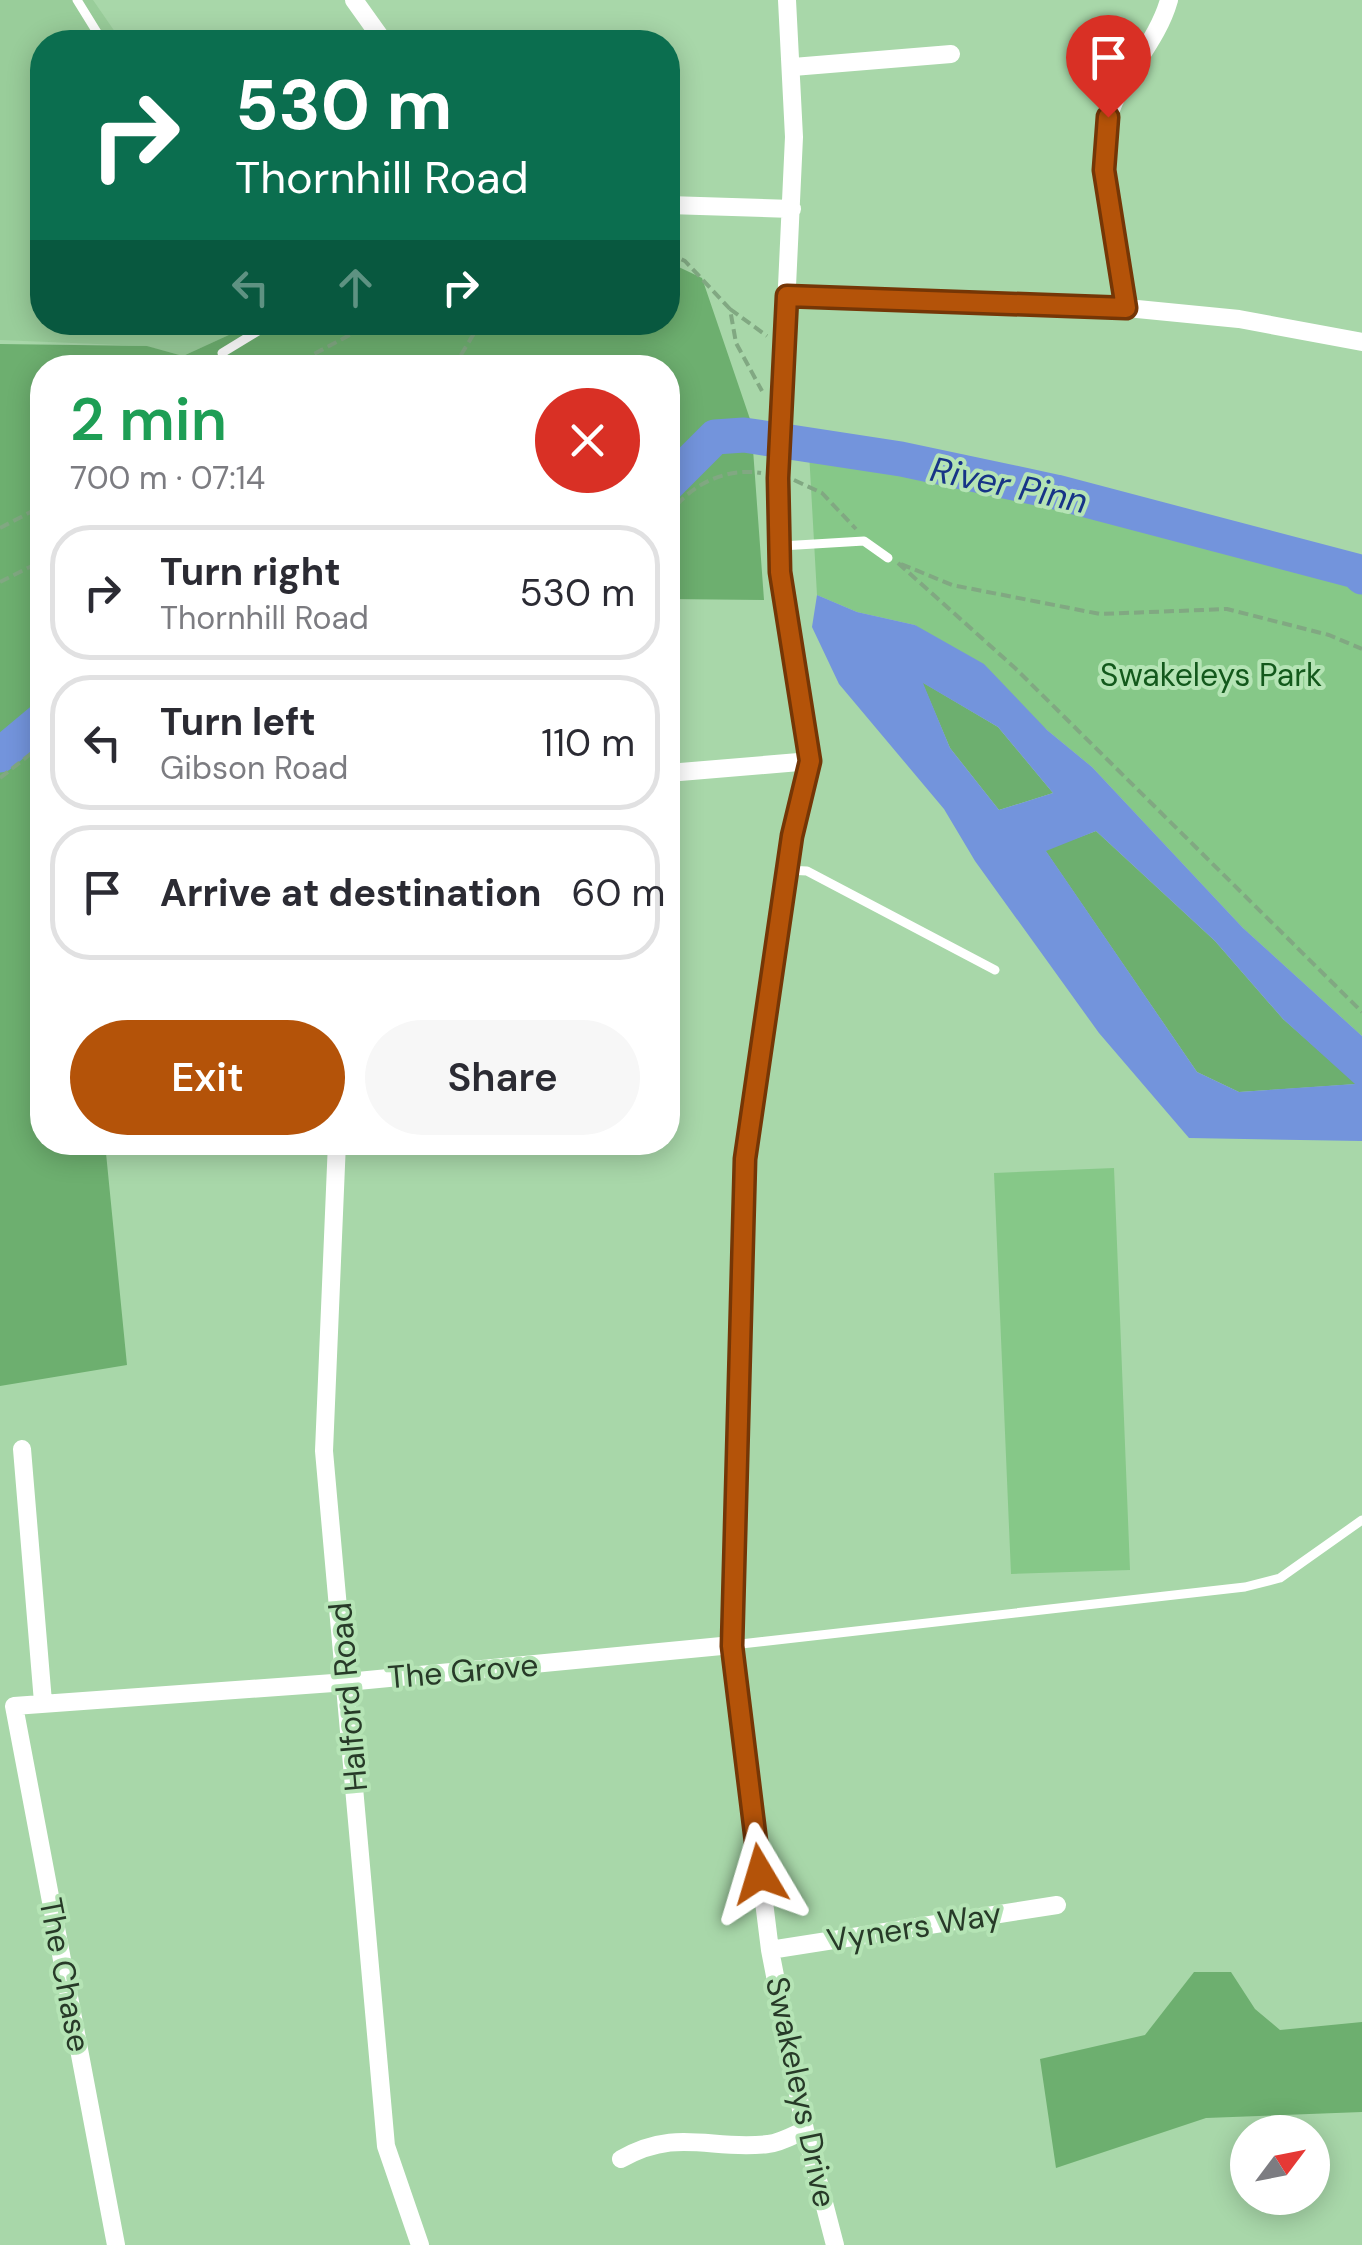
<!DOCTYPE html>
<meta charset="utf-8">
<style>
:root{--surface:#fff;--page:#f7f7f7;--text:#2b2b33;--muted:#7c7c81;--line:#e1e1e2;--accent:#b45309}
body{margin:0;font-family:"DM Sans",sans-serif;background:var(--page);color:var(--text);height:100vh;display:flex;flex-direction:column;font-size:38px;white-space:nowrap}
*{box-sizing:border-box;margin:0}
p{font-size:32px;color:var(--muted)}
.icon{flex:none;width:55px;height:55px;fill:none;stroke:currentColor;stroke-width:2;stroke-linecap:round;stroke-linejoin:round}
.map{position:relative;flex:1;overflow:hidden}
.details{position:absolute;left:30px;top:355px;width:650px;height:800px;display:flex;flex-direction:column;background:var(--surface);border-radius:40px;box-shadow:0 5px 25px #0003}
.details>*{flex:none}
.hud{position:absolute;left:30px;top:30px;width:650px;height:305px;border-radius:40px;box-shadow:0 5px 25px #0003;background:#0b6e4f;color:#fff;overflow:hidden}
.needle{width:65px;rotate:58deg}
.tools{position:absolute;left:1230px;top:2115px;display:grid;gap:20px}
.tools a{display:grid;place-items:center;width:100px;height:100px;border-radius:50%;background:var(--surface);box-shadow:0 5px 25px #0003;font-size:50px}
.pin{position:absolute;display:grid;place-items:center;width:85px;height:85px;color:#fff;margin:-102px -42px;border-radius:50% 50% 50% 0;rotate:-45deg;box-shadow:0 0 10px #0007}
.pin .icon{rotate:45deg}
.me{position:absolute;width:110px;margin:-55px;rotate:353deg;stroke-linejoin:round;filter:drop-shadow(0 0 8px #0008)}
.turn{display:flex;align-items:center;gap:35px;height:210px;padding:0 40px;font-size:45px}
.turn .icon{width:130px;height:130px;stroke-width:2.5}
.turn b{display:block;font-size:70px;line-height:85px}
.lanes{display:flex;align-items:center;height:95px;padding:0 40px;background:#0003;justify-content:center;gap:50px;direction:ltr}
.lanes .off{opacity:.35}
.round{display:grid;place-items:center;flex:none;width:105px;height:105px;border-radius:52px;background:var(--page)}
.summary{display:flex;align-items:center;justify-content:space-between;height:170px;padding:0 40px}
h1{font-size:60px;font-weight:600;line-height:75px;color:#1e9e55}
.button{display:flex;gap:20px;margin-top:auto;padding:20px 40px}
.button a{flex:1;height:115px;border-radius:60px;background:var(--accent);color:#fff;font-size:40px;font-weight:600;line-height:115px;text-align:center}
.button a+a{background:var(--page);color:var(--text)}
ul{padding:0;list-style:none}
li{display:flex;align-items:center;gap:30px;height:135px;margin:0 20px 15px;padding:0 20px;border:5px solid var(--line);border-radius:40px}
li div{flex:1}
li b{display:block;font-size:38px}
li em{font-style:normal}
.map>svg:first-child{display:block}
</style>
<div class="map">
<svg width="1362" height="2245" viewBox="0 0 1362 2245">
<rect width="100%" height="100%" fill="#a8d7a9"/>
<path fill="#99cd9a" d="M0,0h93l29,42h-80v280l213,1 -72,33 -37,-10 -146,-6z"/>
<path fill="#86c888" d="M808,434l372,76 139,41 43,32v453l-119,-108 -151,-161 -45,-37 -132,-105 -58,-13 -40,-17z
M1114,1168l16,402 -119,4 -17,-401z"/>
<path fill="#6daf6f" d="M668,262l34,16 49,144 13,178 -96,-1v-231h-626v774l63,1 22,222 -127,21v-1042l147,2 36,10 72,-33 413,-1z
M922,682l76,45 55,66 -54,17 -49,-62z
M1096,831l119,110 68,78 74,65 -118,8 -42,-20 -152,-222z
M1194,1972h37l24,37 25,21 82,-8v90l-156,6 -150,50 -16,-109 105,-24z"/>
<path fill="#7394dc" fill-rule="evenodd" d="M817,595l40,17 58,13 69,39 63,66 45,37 151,161 119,108v105l-173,-3 -90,-105 -124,-172 -31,-52 -105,-125 -27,-57zM923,683l75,44 55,66 -54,17 -49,-62zM1096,831l119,110 68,78 72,65 -116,8 -42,-20 -151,-221z"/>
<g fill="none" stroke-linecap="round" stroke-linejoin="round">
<path stroke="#7394dc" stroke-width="35" d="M668,484l47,-47 29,-2 157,24 155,33 300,79 6,6
M0,755l42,-35"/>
<path stroke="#81a882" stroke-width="4" stroke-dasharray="10 5" stroke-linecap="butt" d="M668,253l17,8 45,48 6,34 26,48
M730,309l37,27
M288,368l86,-46
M453,368l28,-46
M794,480l28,13 34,36
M668,517c19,-31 57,-50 93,-44
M0,528l42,-22
M898,563l117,105 347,344
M901,564l51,21 148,29 127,-5 102,26 33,14
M0,582l42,-21
M0,778l42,-33"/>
<path stroke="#fff" stroke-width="9" d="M77,0l26,42
M222,353l51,-31
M781,546l83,-5 24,17
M787,870l20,1 188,99
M732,1645l513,-58 35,-9 82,-58"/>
<path stroke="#fff" stroke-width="18" d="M354,0l30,42
M787,0l7,137 -16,341 2,94 31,189 -19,75 -47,323 -13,486 38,305 35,180 30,115
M793,67l158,-13
M668,205l124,4
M787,296l340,12 112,11 123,23
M1127,308c-10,-60 -38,-150 -13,-206 16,-36 44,-63 55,-102
M668,773l143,-12
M337,1142l-13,309 62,695 34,99
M22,1449l21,253
M770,1950l287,-45
M621,2159c57,-32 90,-8 147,-15 12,-1 26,-9 37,-14
M116,2245l-102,-539 333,-24 385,-37"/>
</g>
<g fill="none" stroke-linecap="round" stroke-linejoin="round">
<defs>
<path id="route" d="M760,1874l-28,-228 13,-487 47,-323 18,-75 -30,-189 -2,-94 9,-182 339,12 -22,-138 4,-53"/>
</defs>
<use href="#route" stroke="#753606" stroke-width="25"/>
<use href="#route" stroke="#b45309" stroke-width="18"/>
</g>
<g text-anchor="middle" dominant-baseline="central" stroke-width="8" stroke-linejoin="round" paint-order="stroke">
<g font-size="32" fill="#13591c" stroke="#b5e4b5">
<text x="1211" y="675">Swakeleys Park</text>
</g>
<g font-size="32" fill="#273a28" stroke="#b5e4b5">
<text transform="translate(463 1671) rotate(-5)">The Grove</text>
<text transform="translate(348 1697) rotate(-95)">Halford Road</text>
<text transform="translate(914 1927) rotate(-9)">Vyners Way</text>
<text transform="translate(65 1975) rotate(79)">The Chase</text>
<text transform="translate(801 2092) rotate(78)">Swakeleys Drive</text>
</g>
<g font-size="35" font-style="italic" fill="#173487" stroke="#b5e4b5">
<text transform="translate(1009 485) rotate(12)">River Pinn</text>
</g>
</g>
</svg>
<div class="tools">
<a><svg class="needle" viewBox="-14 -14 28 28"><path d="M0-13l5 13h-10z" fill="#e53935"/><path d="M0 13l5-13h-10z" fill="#7c7c81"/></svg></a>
</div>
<div class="pin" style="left:1108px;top:117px;background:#d93025"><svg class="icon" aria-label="arrive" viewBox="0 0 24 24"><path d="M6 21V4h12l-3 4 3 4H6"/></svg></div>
<svg class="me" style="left:760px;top:1874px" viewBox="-20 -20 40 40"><path d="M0-17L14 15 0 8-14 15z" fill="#b45309" stroke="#fff" stroke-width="4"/></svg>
<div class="hud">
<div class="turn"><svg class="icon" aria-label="right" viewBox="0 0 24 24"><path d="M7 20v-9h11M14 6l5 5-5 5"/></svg><div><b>530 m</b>Thornhill Road</div></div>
<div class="lanes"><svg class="icon off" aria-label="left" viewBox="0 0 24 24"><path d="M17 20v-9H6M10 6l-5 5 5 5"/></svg><svg class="icon off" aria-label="ahead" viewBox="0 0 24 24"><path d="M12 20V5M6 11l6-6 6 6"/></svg><svg class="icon" aria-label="right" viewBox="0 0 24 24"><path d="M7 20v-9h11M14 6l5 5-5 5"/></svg></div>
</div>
<section class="details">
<div class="summary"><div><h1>2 min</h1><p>700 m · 07:14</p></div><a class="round" style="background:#d93025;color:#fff"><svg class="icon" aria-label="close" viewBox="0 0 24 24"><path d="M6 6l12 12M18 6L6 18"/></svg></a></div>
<ul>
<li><svg class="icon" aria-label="right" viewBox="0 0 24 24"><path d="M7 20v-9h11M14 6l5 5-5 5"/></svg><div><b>Turn right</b><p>Thornhill Road</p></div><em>530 m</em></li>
<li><svg class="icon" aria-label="left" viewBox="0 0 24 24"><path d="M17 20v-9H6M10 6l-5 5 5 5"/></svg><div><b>Turn left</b><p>Gibson Road</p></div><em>110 m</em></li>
<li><svg class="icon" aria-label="arrive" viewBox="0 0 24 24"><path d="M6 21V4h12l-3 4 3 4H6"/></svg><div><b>Arrive at destination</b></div><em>60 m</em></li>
</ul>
<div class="button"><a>Exit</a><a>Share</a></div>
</section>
</div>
